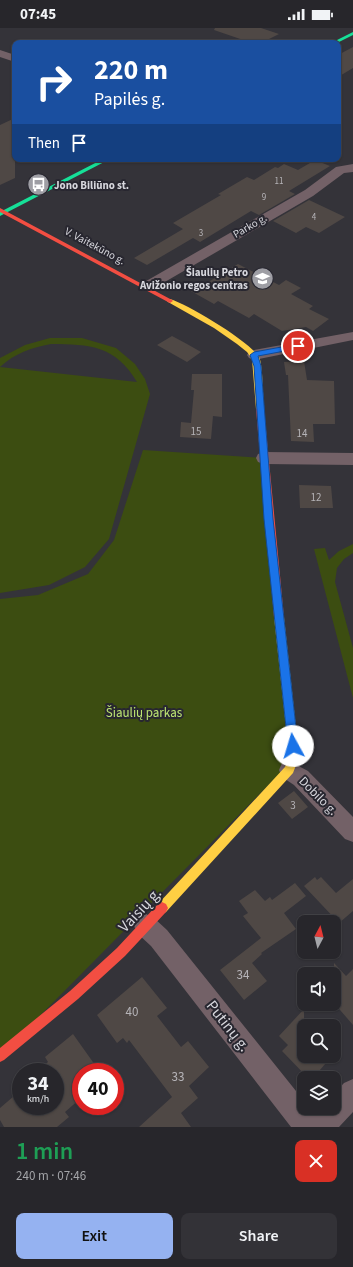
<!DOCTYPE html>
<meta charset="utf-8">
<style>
:root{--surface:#27262b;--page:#333237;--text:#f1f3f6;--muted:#a4a5a9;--line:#434347;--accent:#95b2f1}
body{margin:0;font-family:"Source Sans 3",sans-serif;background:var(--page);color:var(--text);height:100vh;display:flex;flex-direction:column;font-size:15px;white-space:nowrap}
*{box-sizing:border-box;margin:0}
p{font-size:13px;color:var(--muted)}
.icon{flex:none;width:22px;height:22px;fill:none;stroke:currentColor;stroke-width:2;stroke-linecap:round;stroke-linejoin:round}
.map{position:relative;height:1099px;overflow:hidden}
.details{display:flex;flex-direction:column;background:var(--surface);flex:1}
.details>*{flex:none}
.guide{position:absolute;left:12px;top:12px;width:329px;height:122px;border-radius:8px;box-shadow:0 1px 3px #0004,0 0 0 1px var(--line);background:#1a4fa0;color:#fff;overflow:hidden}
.needle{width:26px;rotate:7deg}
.tools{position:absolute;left:297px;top:887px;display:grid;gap:8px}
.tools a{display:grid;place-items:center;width:44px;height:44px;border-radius:8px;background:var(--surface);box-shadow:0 1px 3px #0004,0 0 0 1px var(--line);font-size:20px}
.speed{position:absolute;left:12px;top:1035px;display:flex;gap:8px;font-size:20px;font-weight:700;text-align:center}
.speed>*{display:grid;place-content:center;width:52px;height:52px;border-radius:50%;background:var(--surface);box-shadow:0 1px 3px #0004,0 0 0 1px var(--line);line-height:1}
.speed small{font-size:10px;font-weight:400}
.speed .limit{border:6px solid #d22;background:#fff;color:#111}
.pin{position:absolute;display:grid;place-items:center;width:34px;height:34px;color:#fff;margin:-17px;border:2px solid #fff;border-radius:50%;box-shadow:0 1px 4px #0007}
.me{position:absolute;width:44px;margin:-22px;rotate:354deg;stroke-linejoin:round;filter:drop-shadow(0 0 3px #0008)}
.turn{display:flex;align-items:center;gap:14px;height:84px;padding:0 16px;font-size:18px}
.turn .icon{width:52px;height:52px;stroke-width:2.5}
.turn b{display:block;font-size:28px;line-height:34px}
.then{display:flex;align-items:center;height:38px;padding:0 16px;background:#0003;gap:8px;font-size:15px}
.round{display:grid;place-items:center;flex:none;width:42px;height:42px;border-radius:8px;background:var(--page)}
.head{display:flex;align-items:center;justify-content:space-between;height:68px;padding:0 16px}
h1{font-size:24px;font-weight:600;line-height:30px;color:#1e9e55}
.button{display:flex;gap:8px;margin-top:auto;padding:8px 16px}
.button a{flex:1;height:46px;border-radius:8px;background:var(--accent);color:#111;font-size:16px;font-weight:600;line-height:46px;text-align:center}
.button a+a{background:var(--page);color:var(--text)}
.status{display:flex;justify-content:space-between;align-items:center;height:28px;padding:0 20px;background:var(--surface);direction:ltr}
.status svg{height:11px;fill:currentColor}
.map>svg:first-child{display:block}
</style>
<div class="status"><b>07:45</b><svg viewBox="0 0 49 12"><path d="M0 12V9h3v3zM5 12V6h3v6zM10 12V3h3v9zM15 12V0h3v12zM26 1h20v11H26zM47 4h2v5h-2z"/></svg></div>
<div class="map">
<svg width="353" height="1099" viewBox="0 0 353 1099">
<rect width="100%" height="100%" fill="#343339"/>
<path fill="#3c4d11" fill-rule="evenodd" d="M50,310h32l34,10 19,16 10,15 5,15 -41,145 -24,28 -36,18 -49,8v-235l25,-13zM51,316c39,0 65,2 86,38l-137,-15c15,-14 31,-19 51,-23z
M143,422l121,8 29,302 -293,296v-457l38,-4 50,-21 26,-34z
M353,516v9l-9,6 -7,9 -2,14 18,66v50l-39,-149 11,-1 4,12 10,-9z"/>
<path fill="#4f4845" d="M215,0h46l18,6 -18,9h-9l-38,-13z
M353,19v21l-15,9v-22z
M15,90v60l-15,7v-60z
M315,132l15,6 -41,25 6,3 -36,21 -8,-4 -51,31 -7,-4 -46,27 -13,-7 49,-29 -10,-6 48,-28 -3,-1 29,-17 7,3 21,-13 3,1 6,-4 14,6z
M309,172l36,17 -26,16 -13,-6 -10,6 -23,-12z
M238,236l41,21 7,-5 15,8 -10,6 22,12 -4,3 20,10 -16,12 -7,-4 -24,4 -28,-17 -5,4 -31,-17 -4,3 -25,-14 12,-8 4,2z
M172,308l15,8 14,8 -14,10 -30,-17z
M304,333l3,19 27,1 1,43h-22l1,18 -23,-1 -3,-66h-2l-2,-13z
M192,346h30v43l-9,-1 -2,23 -31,-2 1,-15 10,1 3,-33h-3z
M299,457l32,1 2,22h-33z
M294,763l14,16 -16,12 -14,-16z
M315,849l2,3 4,-3 15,16 17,-14v32l-14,12 -35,-37z
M295,855l11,13 -22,17 12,16 -35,24 1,1 -10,9 15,18 -23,19 -24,-30 41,-32 -18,-22 5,-3 -9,-12 16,-11 10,11 5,-4 2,3z
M334,935l12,13 7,-7v56l-19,-22z
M142,949l25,31 -10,8 24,31 7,-6 21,26 -20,19 9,12 -17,15 10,14h-52l33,-30 -43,-57 -2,3 -4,-5 -6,5 -20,-28z
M304,981v47h28l-19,22h-5l-26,-27 6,-6 -9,-9z
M73,1006l27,38h-19v26l-16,14 4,5 -12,10h-53l-4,-7v-12l21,-18v16h34v-34h-19l12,-10 -3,-5z"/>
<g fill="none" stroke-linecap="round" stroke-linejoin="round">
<path fill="#736167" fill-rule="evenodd" d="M0,22l15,5v7l-15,-5z
M353,136v8l-9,1 -31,23 -162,94h-10l-2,-3 2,-3 164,-94 31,-23z
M353,304v8l-99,20 -5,-2 -2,-3 2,-3 5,-2z
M264,424l89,1v12l-89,-1 -6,-2 -2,-4 2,-4z
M289,733l19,10 45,46v25l-8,-3 -51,-54 -12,-8 -3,-7 3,-7z
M146,886l8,4 13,12 137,171v7h6l5,7 6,-7h13v-14l10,-11 9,-4v33l-14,15h-48l-140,-181 -13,-12 -4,-8 4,-8z"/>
<path fill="#16e098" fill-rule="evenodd" d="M353,4v3l-16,8h-6z
M103,131h7l-110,57v-4z"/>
<path fill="#ffcf43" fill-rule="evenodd" d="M170,271c19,6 79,42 89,58 4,7 4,42 5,52l-1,2 -3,1 -4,-3 -4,-50 -5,-7 -10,-8 -23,-16 -46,-26 -1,-1z
M279,585l3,1 2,3 14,129v14l-5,13 -127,139 -4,2 -4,-2 -2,-4 2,-4 127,-137 3,-7v-14l-14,-129 2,-3z"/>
<path fill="#f24e42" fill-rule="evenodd" d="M0,180l172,92 1,1 -3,2 -2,-1 -168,-90z
M260,378l4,3 20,208 -2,3h-6l-2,-3 -18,-208z
M162,874l4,2 2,4 -2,4 -41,44 -47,43 -74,61 -4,2v-14l70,-57 47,-43 41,-44z"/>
</g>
<path fill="#1a73e8" stroke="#114b97" d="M298,316l4,2 -1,2 -43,8 3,10 12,153 25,227 -2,3 -3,1 -4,-1 -1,-3 -24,-227 -10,-153 -4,-11 4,-3z"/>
<defs>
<symbol id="bus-disc" viewBox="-11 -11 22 22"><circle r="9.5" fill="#9e9ea4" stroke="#282730"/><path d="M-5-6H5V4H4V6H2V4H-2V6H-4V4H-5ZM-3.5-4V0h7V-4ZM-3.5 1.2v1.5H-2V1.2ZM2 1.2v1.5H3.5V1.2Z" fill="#fff"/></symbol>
<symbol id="school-disc" viewBox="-11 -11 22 22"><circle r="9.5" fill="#9e9ea4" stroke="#282730"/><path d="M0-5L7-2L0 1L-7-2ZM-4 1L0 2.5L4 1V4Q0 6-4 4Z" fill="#fff"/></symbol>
</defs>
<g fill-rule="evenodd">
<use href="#bus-disc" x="26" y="144" width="25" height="25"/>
<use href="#school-disc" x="250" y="238" width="25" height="25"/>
</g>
<g text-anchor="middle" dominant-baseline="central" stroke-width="4" stroke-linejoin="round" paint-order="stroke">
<g font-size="9" fill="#b5b3b7">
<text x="279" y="153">11</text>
<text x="264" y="169">9</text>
<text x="314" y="189">4</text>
<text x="201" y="205">3</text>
</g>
<g font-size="11" font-weight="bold" fill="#d7d7dd" stroke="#282730" text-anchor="start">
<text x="54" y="157">Jono Biliūno st.</text>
<text x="248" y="244" text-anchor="end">Šiaulių Petro<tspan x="248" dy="13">Avižonio regos centras</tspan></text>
</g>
<g font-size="11" fill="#d7d7dd" stroke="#282730">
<text transform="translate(250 198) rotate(-30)">Parko g.</text>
<text transform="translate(95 218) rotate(28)">V. Vaitekūno g.</text>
</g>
<g font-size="11" fill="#b5b3b7">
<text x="196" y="403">15</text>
<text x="302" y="405">14</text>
<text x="316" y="469">12</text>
<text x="293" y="777">3</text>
</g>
<g font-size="13" fill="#bde572" stroke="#282730">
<text x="144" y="685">Šiaulių parkas</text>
</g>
<g font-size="13" fill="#d7d7dd" stroke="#282730">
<text transform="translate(318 768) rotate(45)">Dobilo g.</text>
</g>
<g font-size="13" fill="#b5b3b7">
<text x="243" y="947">34</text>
<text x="132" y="984">40</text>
<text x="178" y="1049">33</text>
</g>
<g font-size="16" fill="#d7d7dd" stroke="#282730">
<text transform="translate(140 882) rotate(-47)">Vaisių g.</text>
<text transform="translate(228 998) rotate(52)">Putinų g.</text>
</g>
</g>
</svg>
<div class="tools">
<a><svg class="needle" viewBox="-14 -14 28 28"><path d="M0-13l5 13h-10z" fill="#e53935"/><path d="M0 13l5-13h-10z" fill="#a4a5a9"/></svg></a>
<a><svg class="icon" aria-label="sound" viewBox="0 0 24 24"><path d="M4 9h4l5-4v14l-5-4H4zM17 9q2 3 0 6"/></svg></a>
<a><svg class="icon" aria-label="search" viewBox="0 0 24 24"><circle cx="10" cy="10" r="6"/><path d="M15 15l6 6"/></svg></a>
<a><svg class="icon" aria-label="layers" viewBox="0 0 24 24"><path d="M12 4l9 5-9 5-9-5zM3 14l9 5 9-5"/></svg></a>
</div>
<div class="speed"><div>34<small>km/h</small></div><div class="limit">40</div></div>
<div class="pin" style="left:298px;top:318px;background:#d93025"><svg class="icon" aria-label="arrive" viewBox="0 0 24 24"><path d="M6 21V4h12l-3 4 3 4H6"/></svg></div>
<svg class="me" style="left:293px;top:718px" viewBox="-20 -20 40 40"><circle r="19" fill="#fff"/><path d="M0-13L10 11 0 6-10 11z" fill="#1a73e8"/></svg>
<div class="guide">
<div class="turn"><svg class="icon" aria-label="right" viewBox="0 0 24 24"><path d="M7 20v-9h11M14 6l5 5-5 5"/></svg><div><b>220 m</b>Papilės g.</div></div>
<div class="then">Then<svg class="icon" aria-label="arrive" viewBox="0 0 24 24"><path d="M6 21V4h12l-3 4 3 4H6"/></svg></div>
</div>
</div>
<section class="details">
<div class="head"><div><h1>1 min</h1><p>240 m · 07:46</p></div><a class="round" style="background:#d93025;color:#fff"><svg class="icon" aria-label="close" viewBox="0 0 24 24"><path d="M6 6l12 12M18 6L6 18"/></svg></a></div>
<div class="button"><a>Exit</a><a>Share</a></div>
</section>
